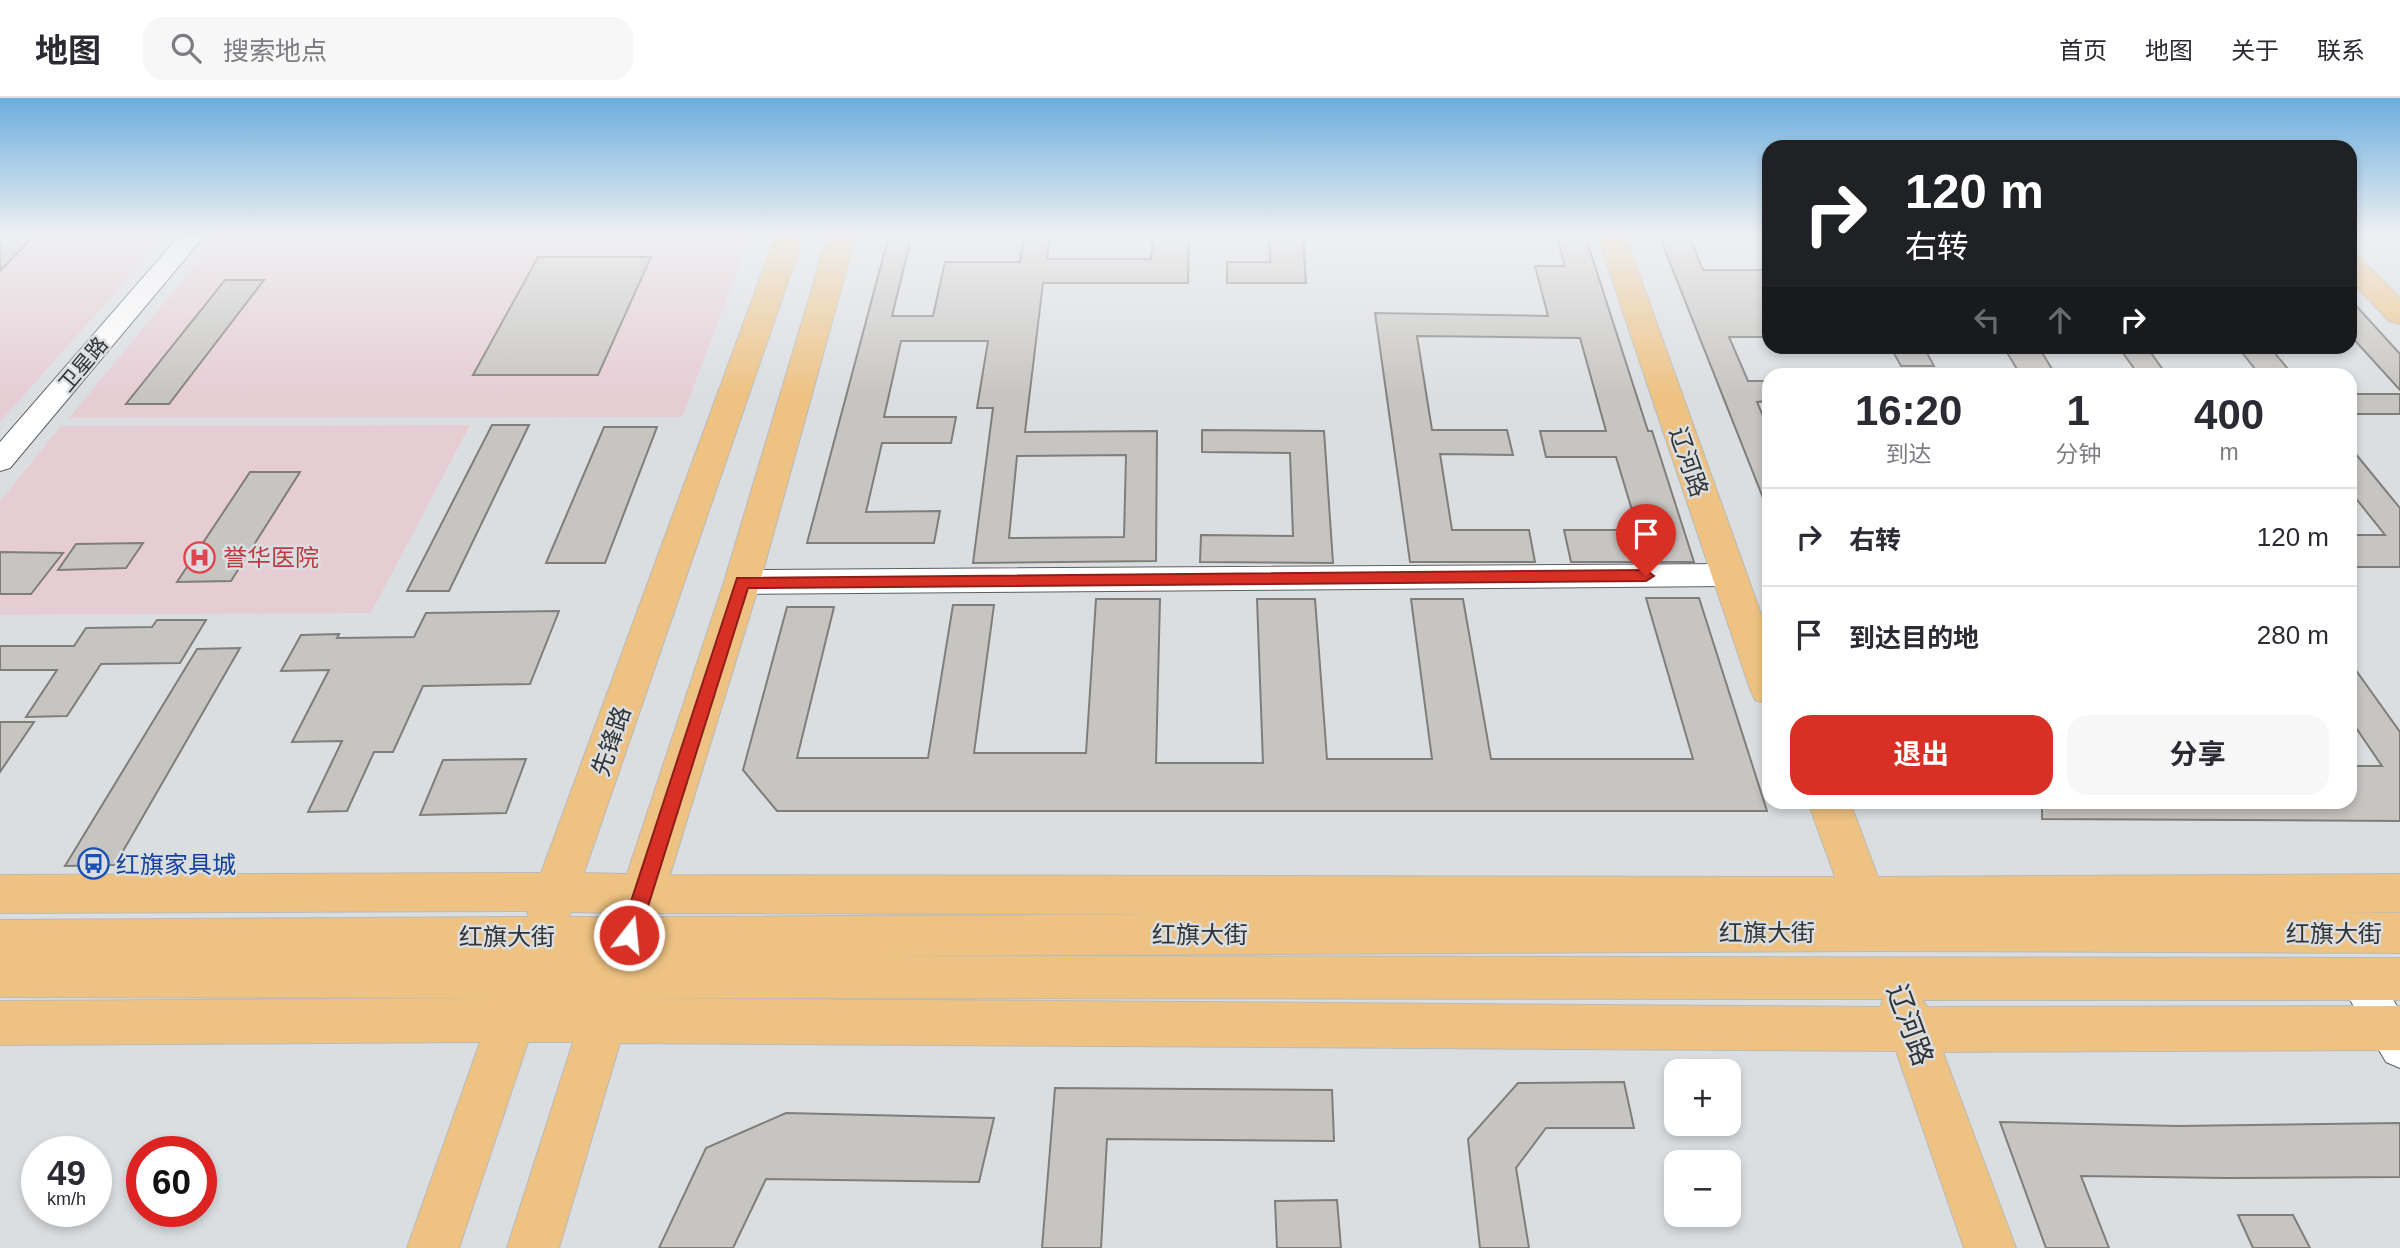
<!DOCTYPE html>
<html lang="zh">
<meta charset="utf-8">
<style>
:root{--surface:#fff;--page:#f7f7f7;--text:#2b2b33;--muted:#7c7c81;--line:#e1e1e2;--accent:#d93025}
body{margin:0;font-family:Helvetica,"Noto Sans SC",sans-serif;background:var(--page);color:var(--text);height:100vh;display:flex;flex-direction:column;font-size:26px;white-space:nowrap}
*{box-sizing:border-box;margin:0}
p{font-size:23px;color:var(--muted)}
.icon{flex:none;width:38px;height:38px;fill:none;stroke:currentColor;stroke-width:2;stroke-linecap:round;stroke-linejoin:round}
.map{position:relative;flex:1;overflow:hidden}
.side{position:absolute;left:1762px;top:270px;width:595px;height:441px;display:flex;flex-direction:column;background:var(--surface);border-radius:21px;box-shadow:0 4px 10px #0003}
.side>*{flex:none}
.guide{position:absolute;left:1762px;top:42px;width:595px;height:214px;border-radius:21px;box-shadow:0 4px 10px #0003;background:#202124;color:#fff;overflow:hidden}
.controls{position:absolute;left:1664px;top:961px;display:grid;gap:14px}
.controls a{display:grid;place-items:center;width:77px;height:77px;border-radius:14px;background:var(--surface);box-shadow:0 4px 10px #0003;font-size:35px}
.speed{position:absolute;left:21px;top:1038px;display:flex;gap:14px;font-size:35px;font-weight:700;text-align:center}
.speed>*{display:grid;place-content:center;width:91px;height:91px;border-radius:50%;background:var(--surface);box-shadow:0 4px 10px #0003;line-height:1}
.speed small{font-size:18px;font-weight:400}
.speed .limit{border:10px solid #d22;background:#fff;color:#111}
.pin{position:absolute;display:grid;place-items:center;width:60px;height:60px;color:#fff;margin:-72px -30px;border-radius:50% 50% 50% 0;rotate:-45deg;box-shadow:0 0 7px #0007}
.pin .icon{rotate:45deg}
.me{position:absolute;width:77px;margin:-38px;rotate:16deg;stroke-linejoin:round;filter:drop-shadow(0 0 5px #0008)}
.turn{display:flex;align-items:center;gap:24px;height:147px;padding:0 28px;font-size:32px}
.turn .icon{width:91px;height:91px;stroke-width:2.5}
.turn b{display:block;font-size:49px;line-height:60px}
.lanes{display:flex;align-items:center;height:66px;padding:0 28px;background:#0003;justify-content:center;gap:35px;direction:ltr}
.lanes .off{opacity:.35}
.eta{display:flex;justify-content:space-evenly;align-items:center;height:119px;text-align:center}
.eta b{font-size:42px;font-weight:700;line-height:49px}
.action{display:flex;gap:14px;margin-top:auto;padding:14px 28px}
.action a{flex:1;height:80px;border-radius:21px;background:var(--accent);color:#fff;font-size:28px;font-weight:700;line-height:80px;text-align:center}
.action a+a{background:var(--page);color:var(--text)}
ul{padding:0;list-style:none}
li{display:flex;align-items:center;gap:21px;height:98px;padding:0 28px;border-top:2px solid var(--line)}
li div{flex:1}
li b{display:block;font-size:26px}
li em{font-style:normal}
header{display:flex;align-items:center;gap:42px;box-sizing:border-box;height:98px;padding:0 35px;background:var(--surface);border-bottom:2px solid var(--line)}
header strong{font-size:33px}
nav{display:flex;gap:38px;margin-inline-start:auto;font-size:24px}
.search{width:490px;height:63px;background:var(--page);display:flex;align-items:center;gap:18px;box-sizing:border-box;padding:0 24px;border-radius:21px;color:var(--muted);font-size:26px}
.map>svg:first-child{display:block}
</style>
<header>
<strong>地图</strong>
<div class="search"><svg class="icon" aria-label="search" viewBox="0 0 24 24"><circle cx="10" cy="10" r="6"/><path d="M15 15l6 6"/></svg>搜索地点</div>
<nav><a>首页</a><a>地图</a><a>关于</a><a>联系</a></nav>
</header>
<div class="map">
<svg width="2400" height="1150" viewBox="0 0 2400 1150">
<rect width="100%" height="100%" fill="#dbdee1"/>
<path fill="#e6cdd4" d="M0,137h166l-166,187z
M220,137h531l-69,182 -613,1z
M470,327l-99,188 -371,2v-114l61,-75z"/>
<path fill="#c7c5c2" stroke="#807e7b" stroke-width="2" fill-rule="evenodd" d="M0,137h35l-35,36z
M889,137h23l-20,81h41l12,-54h75l4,-27h26l-3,24h104l2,-24h36l-1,48h-145l-18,149 132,-1 -1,130 -183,2 20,-155h-16l11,-67h-87l-17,76h72l-5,26h-69l-16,69 74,-1 -6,32h-127zM1126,357l-2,82 -115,1 8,-82z
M1269,137h34l3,48h-79v-21h43z
M1556,137h29l63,196h4l42,131h-123l-7,-32h74l-22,-73h-70l-6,-26h66l-26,-93 -163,-2 15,94h75l6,25 -73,-1 12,76h77l6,32h-125l-35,-249 173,3 -13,-50h30z
M1659,137h30l14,35h66v67h-40l19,44h21v20l-12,1 12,28v83z
M538,159h113l-53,118h-125z
M225,182h39l-95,124h-43z
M2350,201l50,55v36l-50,-55z
M1890,248h33l11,20h-33z
M2003,248h35l17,28h-35z
M2118,248h28l20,28h-28z
M2237,248h32l23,28h-33z
M2350,296h50v20h-50z
M492,327h37l-80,166h-42z
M604,329h53l-52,136h-59z
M1202,332l122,1 9,132 -133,-1 1,-27 92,1 -3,-83 -88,-1z
M2350,349l50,61v59h-50v-32h35l-35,-44z
M250,374h50l-69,109 -54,1z
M143,445l-17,25 -68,2 18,-26z
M0,454l63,1 -32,41h-31z
M1646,500h53l68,213h-990l-34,-41 44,-163h47l-37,151h131l25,-153h41l-20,148h112l10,-154h64l-4,164h107l-6,-164h58l12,160h105l-21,-160h52l28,160h202z
M559,513l-29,73 -107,2 -30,66h-19l-27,59 -39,1 34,-71 -50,1 37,-72 -48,1 20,-36 38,-1 -2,4 77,-1 12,-24z
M157,522h49l-26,43 -79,1 -34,52 -41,1 31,-47h-57v-24h74l12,-18 66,-1z
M240,550l-125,217 -50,1 132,-217z
M2350,564l50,70v89l-358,-2v-17h308v-36h32l-32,-47z
M0,624h34l-34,50z
M526,661l-20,54 -86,2 23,-55z
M1624,984l10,46h-88l-30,40 13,80h-49l-12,-109 50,-56z
M1055,990l277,2 2,51 -227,-2 -6,109h-59z
M786,1015l208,5 -15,64 -213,-3 -33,69h-74l47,-100z
M2000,1024l178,4 222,-3v54l-174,1 -145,-2 28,72h-63z
M1337,1102l4,48h-64l-2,-47z
M2238,1117h55l17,33h-57z"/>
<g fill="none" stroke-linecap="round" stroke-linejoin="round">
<defs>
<path id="minor" d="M180,137h25l-195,233 -10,3v-29z
M1728,466l11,3 5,8 -5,8 -11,3 -986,8 -11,-4 -5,-8 5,-8 11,-4z
M2358,863l14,5 28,45v57l-14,-6 -48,-83 6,-13z"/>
<path id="major" d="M776,137h28l-220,638 43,1 97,-292 104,-347h28l-96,347 -90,293 1165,2 -27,-75h42l28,75 522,-3v38l-60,1h60v40l-524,-2 -1000,5 1524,2v42h-477l4,7 473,-1v44l-457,2 73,196h-52l-68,-197 -1276,-8 -61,205h-52l66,-206h-45l-69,206h-52l73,-206 -480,3v-44l496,-3 -496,-1v-77l529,-3 -2,-6 -527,2v-38l541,-2zM571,814l43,1 -1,4h-44zM658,815l514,1 -515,3zM633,900l1250,1 -3,8z
M1597,137h28l144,401v68l-14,-4 -5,-11z
M2350,156l10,3 40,41v26l-11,-3 -39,-41z"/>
</defs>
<use href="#minor" stroke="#5c5f61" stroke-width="2"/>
<use href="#major" stroke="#b9baba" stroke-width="2"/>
<use href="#minor" fill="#fff" fill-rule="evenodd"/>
<use href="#major" fill="#eec282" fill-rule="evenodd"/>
</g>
<linearGradient id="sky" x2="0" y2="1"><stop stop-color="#6baede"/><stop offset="0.46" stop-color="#eff0f2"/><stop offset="1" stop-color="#eff0f2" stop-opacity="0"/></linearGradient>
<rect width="2400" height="298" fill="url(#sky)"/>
<path fill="#d93025" stroke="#8d1f18" stroke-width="2" d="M1646,472l8,6 -8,5 -898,7 -109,347 -3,6 -7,3 -6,-3 -3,-6 117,-357z"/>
<defs>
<symbol id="hospital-ring" viewBox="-11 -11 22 22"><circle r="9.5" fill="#dbdee1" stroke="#e0444e" stroke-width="1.5"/><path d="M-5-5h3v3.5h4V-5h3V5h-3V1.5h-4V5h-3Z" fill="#e0444e"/></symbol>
<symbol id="bus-ring" viewBox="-11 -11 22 22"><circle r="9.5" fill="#dbdee1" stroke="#1a4fb4" stroke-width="1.5"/><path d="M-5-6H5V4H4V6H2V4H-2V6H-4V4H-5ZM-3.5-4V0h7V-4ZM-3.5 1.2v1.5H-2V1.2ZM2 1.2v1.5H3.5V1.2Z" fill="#1a4fb4"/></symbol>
</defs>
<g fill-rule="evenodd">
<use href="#hospital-ring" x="182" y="442" width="35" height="35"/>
<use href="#bus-ring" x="76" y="748" width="35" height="35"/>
</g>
<g text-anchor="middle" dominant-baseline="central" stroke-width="5" stroke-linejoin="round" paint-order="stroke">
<g font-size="21" fill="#323435" stroke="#dbdee1">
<text transform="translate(83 266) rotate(-50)">卫星路</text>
</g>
<g font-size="24" fill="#323435" stroke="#dbdee1">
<text transform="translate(1689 364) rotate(71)">辽河路</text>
<text transform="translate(611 643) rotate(-71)">先锋路</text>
<text x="1767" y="834">红旗大街</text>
<text x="2334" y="835">红旗大街</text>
<text x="1200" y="836">红旗大街</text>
<text x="507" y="838">红旗大街</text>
</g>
<g font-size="24" fill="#be3a42" stroke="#dbdee1" text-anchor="start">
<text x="223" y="459">誉华医院</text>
</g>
<g font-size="24" fill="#164399" stroke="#dbdee1" text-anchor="start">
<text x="116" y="766">红旗家具城</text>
</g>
<g font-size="28" fill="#323435" stroke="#dbdee1">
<text transform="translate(1910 927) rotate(70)">辽河路</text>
</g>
</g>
</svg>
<div class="controls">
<a>+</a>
<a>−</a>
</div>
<div class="speed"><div>49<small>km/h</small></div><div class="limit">60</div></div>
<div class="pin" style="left:1646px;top:478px;background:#d93025"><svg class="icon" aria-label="arrive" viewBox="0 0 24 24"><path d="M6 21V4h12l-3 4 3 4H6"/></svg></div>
<svg class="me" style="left:629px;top:837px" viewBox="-20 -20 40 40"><circle r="17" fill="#d93025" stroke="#fff" stroke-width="3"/><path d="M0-11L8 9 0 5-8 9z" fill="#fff"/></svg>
<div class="guide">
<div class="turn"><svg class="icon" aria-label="right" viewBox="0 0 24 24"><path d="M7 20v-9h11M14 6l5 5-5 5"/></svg><div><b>120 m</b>右转</div></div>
<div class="lanes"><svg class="icon off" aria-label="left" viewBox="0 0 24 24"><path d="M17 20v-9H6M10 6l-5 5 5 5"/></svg><svg class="icon off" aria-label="ahead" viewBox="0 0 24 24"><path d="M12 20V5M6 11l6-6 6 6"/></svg><svg class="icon" aria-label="right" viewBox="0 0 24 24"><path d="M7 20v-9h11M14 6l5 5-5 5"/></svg></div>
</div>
<section class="side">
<div class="eta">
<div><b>16:20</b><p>到达</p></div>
<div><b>1</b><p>分钟</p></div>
<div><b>400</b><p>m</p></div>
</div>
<ul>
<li><svg class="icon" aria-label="right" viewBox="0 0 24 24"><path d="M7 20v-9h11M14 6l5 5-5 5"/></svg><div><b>右转</b></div><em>120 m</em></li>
<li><svg class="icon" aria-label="arrive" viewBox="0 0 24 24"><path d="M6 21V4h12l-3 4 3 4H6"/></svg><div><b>到达目的地</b></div><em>280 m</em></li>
</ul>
<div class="action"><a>退出</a><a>分享</a></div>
</section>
</div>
